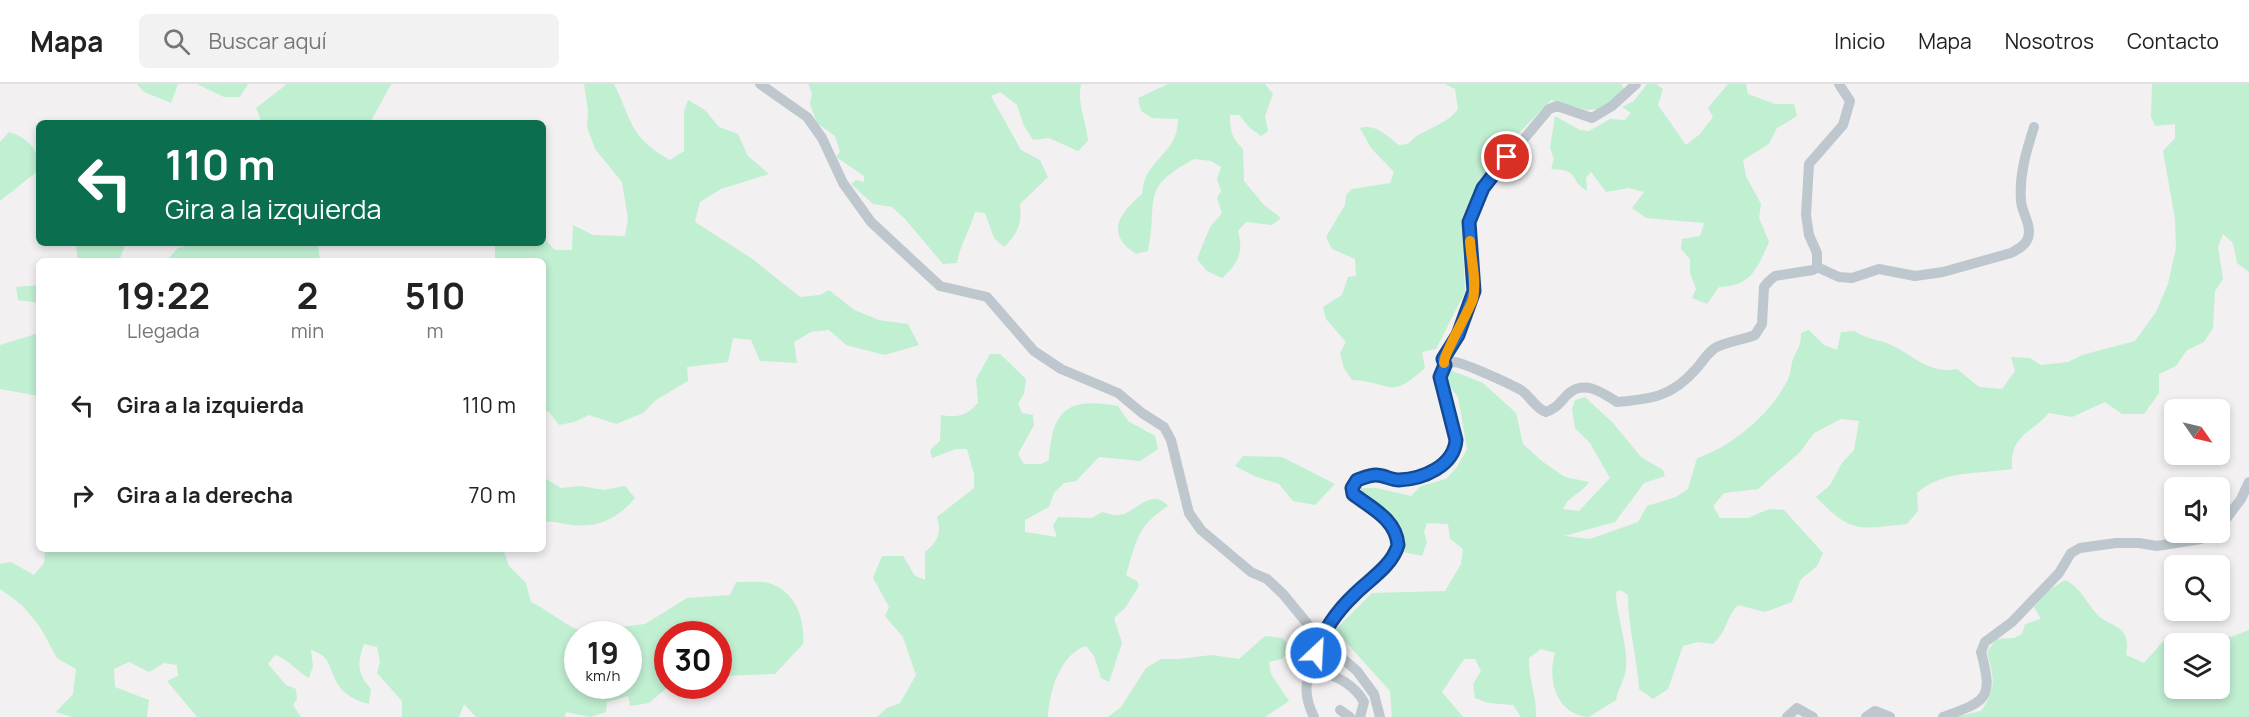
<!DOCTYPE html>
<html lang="es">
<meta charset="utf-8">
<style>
:root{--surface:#fff;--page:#f2f2f2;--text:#222;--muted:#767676;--line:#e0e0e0}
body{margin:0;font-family:Manrope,sans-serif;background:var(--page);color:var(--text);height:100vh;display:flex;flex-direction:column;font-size:22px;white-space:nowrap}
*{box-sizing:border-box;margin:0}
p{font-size:20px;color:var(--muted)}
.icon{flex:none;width:33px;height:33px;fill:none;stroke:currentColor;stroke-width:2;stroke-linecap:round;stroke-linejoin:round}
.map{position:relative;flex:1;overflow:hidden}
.panel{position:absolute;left:36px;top:174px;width:510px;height:294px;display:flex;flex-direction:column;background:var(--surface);border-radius:9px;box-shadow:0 3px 9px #0003}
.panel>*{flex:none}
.guide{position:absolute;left:36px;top:36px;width:510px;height:126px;border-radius:9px;box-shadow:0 3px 9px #0003;background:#0b6e4f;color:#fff;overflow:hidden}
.needle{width:39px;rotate:124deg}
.controls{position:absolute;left:2164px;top:315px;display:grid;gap:12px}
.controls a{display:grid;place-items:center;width:66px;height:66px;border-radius:9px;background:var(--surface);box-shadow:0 3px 9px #0003;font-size:30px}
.speed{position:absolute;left:564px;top:537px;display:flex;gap:12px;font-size:30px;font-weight:700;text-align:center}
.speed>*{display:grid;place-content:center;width:78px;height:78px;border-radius:50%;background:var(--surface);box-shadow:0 3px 9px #0003;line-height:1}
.speed small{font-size:15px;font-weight:400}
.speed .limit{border:9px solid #d22;background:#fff;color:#111}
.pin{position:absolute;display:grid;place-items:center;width:51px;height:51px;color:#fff;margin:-26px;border:3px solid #fff;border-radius:50%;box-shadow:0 2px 6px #0007}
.me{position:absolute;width:66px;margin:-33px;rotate:25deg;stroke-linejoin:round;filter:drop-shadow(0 0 4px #0008)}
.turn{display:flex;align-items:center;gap:21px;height:126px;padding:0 30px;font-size:27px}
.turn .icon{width:78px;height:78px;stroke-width:2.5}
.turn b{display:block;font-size:42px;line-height:51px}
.eta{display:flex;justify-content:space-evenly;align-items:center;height:102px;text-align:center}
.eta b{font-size:36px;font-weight:700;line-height:42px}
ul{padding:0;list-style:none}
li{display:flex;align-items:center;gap:18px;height:90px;padding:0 30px}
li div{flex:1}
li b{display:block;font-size:22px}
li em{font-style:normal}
header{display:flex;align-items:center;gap:36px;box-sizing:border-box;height:84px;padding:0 30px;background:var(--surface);border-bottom:2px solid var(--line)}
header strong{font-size:28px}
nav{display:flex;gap:33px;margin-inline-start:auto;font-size:21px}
.search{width:420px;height:54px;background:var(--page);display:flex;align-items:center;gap:15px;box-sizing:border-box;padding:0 21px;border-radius:9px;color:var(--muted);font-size:22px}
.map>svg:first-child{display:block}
</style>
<header>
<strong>Mapa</strong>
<div class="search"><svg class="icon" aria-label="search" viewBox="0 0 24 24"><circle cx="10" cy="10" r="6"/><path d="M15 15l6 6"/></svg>Buscar aquí</div>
<nav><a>Inicio</a><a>Mapa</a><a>Nosotros</a><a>Contacto</a></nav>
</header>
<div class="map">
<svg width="2249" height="633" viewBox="0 0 2249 633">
<rect width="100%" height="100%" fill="#f2f0f0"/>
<path fill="#c0efd2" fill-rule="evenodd" d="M137,0h41l-7,19 -27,-11z
M197,0h51l-8,13h-16z
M287,0h104l-21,39h-108l-6,-15z
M584,0h30c19,38 15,53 56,76l14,-9v-40l4,-11 17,10 14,17 19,7 10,22 21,18 -48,15 -21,13 -5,20 56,36 49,39 20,-2 9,-5 25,20 25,10 29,4 11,21 -34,10 -39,-10 -17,-15 -18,2 -17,10 3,21 -37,-2 -9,-21 -18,-2 -5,24 -41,5 1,14 -32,19 -13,13 -27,11 -27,-9 -15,7 -15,3 -10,-13 -6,-2v-149h-48v-18h48v-6l12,13h17l1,-25 20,10 32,1 3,-17 -6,-37 -27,-33 -8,-22 1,-17z
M808,0h273c-4,20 5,36 7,57l-10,10 -29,-13 -16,2 -9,-14 -7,-21 -17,-13 -9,4 30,54 19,10 8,17 -28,27c2,20 -2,29 -16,43l-10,-9 -9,-25 -10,-1c-5,18 -15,33 -18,51l-14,1 -38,-45 -13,-12 -19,-3 -22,-20 5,-4 8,2v-6l-28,-19 4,-5 -5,-16 -18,-13 -7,-19 2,-11z
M1168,0h97l8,10 -8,22 3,15 -7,5 -11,-8 -11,-13h-9c0,16 2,23 13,34l1,32 20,24 17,13 -9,7 -26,-3 -8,9c6,21 0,33 -16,47l-15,-7 -10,-12 13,-32 12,-14 -5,-15 4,-7 -4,-12 4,-12 -10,-6 -17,-2c-56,30 -35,41 -46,92l-12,3c-32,-21 -16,-41 6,-60 3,-38 36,-38 36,-75l-26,-1 -11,-7 -3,-13z
M1445,0h176l4,6 -22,19 -17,1 -35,-10 -37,38 -35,42 -17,38 3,74 -29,57 -14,3 3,16c-36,33 -32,14 -73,12l-8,-12 -4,-15 6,-11 -20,-23 -3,-12 19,-12 6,-18 8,-1 -1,-17 -23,-10 -6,-12 19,-32 1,-10 6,-6 38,-6 4,-11 -23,-24 -11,-20c16,-5 27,8 39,17l9,-1c14,-16 37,-17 50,-35l-3,-20z
M1647,0h9l7,5 -5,16 28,40 14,-11 13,-17 -5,-9 20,-24h18l2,10 27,10h19l3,12 -20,12 -8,16 -26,16 3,16 15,28 -2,14 10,24c-12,27 -18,44 -50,45l-12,17 -15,-6 4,-9 -6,-16v-14l-9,-10 1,-10 18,-3 4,-13 -58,-5 -14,-10 12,-16 -15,-4 -23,4 -15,-20 -5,6 1,13c-20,-12 -5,-21 -36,-22l3,-10 -4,-11 5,-32 25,14 9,1 21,-12 15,1 6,-7 -9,-6 12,-6z
M2152,0h97v188l-12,-9 -4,-20 -10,-9 -5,13 5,32 -8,12 -2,37 -9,14 -17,8 -11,16 -17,8v19l-15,21h-22l-17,-12 -33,15 -23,-4c-19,21 -39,22 -37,56 -33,5 -69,1 -95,24l1,18 -11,13c-49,5 -55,10 -91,-27l14,-12 12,-22 12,-13 5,-29 -18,-2 -27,14 -14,19 -42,37 -34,4 -11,13 7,12h28l21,-9 15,1 39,43 -6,13 -16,13 -9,23 -27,10 -27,-7c-14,15 -9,24 -25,39l-15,-2 -15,4 -15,43 -15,10 -14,-10c-2,-32 -11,-61 -11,-94l-7,-5 -5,2c0,25 12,50 10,76 0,8 -8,21 -10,32l-27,17c-33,-2 -42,-38 -34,-64l-14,-4 -12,9c-1,20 8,38 7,59h-15l-8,-12 -25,-2 -13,-5 -2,-14 8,-13 -6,-12h-11l-22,33 21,25h-71l-2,-26 -55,-61 37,-37 73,-2 16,-27 2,-15 -13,-10 -2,-15 -21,-1 -3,9 3,10 -5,14 -19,-4c-6,-39 -9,-36 -42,-55v-9h15l35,8 10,-10 25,-7 11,-12 10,-18 -9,-52 -11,-14 -2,-8 5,-5 33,13 33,30 7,31 20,18 22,15 24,5c-8,12 -21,14 -26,27l16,2 31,-33 -20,-35 -15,-15 -3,-19 3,-9 10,-3 28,26 28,34 22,13 2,6 -21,7 -29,39 -51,14 26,3 48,-17 9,-16 29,-9 12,-8 9,-31c35,-11 77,-47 92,-81 2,-6 2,-12 4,-18 5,-12 8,-11 8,-26l8,-3 15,15 13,5 4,-18 14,-1c13,10 27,8 40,16 21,11 36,27 62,22l22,18 23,2 13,-18 -4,-14 19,1 11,7 27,-3 14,-7 53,-14 21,-29 12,-28 8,-36 -1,-29 -12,-68 12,-13v-14l-20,2 -4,-9z
M9,48c19,6 30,17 30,38l-39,31v-59z
M78,159h48l-7,18h-41l-2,-16z
M200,159h118l2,18h-154l12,-13z
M39,201v18l-21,-3 -2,-13z
M39,249v63l-39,-7v-44z
M990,270h10l26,25 -2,15 -6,9 4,10 11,2 1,10 -16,29 6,10h17l8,-4c3,-51 19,-63 69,-54l10,15 27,15 3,13 -18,12 -41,-4 -23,24 -12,2 -10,10 -5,14 -24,13v12l32,5 -4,-11 5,-9 34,1 10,-6c7,2 16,5 24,1 15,-7 27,-23 42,-7 -32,21 -31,34 -42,69l11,6 2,5 -14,22 -11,10 8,25 -13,39 -8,-4 -7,-22 -8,-10c-26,8 -37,46 -38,71h-171l10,-9 13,-5 16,-28 -13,-38 -18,-21 4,-9 -16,-29 9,-22h21l12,20 10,4v-28c13,-11 17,-19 12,-35l37,-29v-14l-7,-25h-11l-24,9 -2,-8 10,-9 1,-26c16,3 25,1 37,-12l-2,-24z
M1243,372l39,1 53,27 -20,21 -22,-4 -14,-17 -25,-8 -19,-10z
M543,393l18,11 19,-2 24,4 21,-4 10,12c-16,20 -37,30 -63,27 -10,-1 -19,-5 -29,-3z
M45,465h458l6,17 17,17 5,19c21,10 36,26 59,32h-12v52h50v-52h-27l20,-7 24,-3 42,-26 43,-3 6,-13c10,0 23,-1 33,1 27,9 36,36 34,61l-28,30 -56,2 -1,-42h-50l1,52 -20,17 -19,3 -2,-10 -21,6 -1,10 -16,5 -24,-5 -1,5h-89l-12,-13 -5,13h-57v-16l-25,-28 3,-11 -3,-15 -13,-3c-7,20 -7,29 7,45l-2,15c-12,-3 -25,-9 -32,-21 -9,-16 -6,-27 -26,-33l2,16 -4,12c-13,-7 -20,-19 -34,-23l-7,9 18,21 10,4 1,10 -4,6 8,12h-104l-30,-36 11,-5 -1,-11 -13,-2 -15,9 -20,-10 -15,7 1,18 34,13 -2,17h-75l-16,-5 17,-18 3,-25 -19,-11 -17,-31 -18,-22 -22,-16v-25l11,-2 23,13 10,-12z
M2065,496c17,8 22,25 35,37 14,11 32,10 26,38l18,8 24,-27 63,1 18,-7v87h-294l26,-6c16,-23 13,-33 6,-59l9,-13 18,-1 8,-4 3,-10 16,-5 -7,-12 14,-16zM2175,560h45v44h-45z
M1265,552l18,2 8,13 -9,8 -13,3 2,12 18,27 -24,16h-157l13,-10 25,-39 15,-9h18l33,-4 27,4z"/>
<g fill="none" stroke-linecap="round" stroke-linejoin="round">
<path stroke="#bec7ce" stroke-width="10" d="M760,0l47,33 15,21 21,45 28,39 56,52 13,12 47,11 47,54 27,18 57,24 24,20 22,14 7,13 18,73 12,17 50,42 16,7 16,15 37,45c-9,32 -22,46 -6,78
M1817,183l22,10 13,1 27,-9 36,7 28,-4 68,-19c7,-4 14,-7 17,-15 4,-14 -6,-24 -7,-37 -2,-26 5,-49 13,-74
M1817,183v-14l-8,-18 -3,-20 3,-51 34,-39 7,-24 -11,-17
M1445,281c-4,-13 8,-17 12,-29 6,-13 15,-32 17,-45l-5,-69 14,-34 66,-79 8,-3 35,12 20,-12 24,-22
M2220,443l21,-28 8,-17
M1312,583c21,9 40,14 52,35l-4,15
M1340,626l10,7
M1380,633l-6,-23 -17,-23 -37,-32 32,-43 37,-34 9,-17c-3,-34 -40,-36 -46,-57l5,-8c6,-2 13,-5 19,-5 8,0 15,5 23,5 24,-1 55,-14 57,-40l-16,-63 5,-12c2,0 8,-3 9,-3 9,0 58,23 67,28 10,7 14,18 25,22 11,-4 14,-10 22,-18 16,-15 35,-1 49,8 34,-3 55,-5 79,-33 7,-7 10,-15 19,-21 10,-6 27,-8 40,-13l7,-11 2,-37 5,-6 6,-5 38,-6 4,-3
M1787,633l10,-9 16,9
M1866,633l9,-6 15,6
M1943,633c43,-16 51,-17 38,-65l4,-10 27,-20 47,-49 12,-20 9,-5 36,-5h23l18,3 44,-7 12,-7"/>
</g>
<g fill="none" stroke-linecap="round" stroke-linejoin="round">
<defs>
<path id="route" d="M1316,569c7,-22 22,-43 39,-59 15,-15 37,-28 43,-49 -2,-26 -27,-37 -45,-51l-1,-6 5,-8c6,-2 13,-5 19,-5 8,0 15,5 23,5 24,-1 55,-14 57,-40l-16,-63 5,-12 -2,-6 15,-24 16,-44 -5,-69 14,-34 24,-31"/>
</defs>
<use href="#route" stroke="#134a92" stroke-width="15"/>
<use href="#route" stroke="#1d72e0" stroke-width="10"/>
<path stroke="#f59e0b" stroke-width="10" d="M1444,279c-1,-8 25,-52 29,-64 4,-18 -2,-40 -3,-58"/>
</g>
</svg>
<div class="controls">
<a><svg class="needle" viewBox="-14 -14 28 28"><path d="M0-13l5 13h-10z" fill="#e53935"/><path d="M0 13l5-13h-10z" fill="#767676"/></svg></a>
<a><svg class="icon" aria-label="sound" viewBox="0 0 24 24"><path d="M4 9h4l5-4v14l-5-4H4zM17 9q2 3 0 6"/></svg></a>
<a><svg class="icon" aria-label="search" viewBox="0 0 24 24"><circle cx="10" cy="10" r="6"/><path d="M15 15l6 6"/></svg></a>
<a><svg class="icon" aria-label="layers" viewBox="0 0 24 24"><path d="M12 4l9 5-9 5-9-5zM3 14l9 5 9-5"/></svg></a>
</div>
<div class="speed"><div>19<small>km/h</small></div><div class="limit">30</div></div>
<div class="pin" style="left:1507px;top:73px;background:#d93025"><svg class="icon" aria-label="arrive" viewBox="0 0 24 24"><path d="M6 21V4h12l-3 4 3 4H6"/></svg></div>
<svg class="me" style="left:1316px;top:569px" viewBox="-20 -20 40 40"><circle r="17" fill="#1d72e0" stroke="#fff" stroke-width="3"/><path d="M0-11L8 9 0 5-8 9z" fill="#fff"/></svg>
<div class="guide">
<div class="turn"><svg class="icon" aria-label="left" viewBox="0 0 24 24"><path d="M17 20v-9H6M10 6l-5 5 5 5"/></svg><div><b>110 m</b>Gira a la izquierda</div></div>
</div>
<section class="panel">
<div class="eta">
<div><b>19:22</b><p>Llegada</p></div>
<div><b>2</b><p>min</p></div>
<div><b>510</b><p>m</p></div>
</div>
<ul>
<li><svg class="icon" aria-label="left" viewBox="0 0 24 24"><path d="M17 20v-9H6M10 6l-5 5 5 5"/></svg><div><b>Gira a la izquierda</b></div><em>110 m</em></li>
<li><svg class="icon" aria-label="right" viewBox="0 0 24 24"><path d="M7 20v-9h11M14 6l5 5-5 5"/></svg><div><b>Gira a la derecha</b></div><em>70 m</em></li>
</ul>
</section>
</div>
